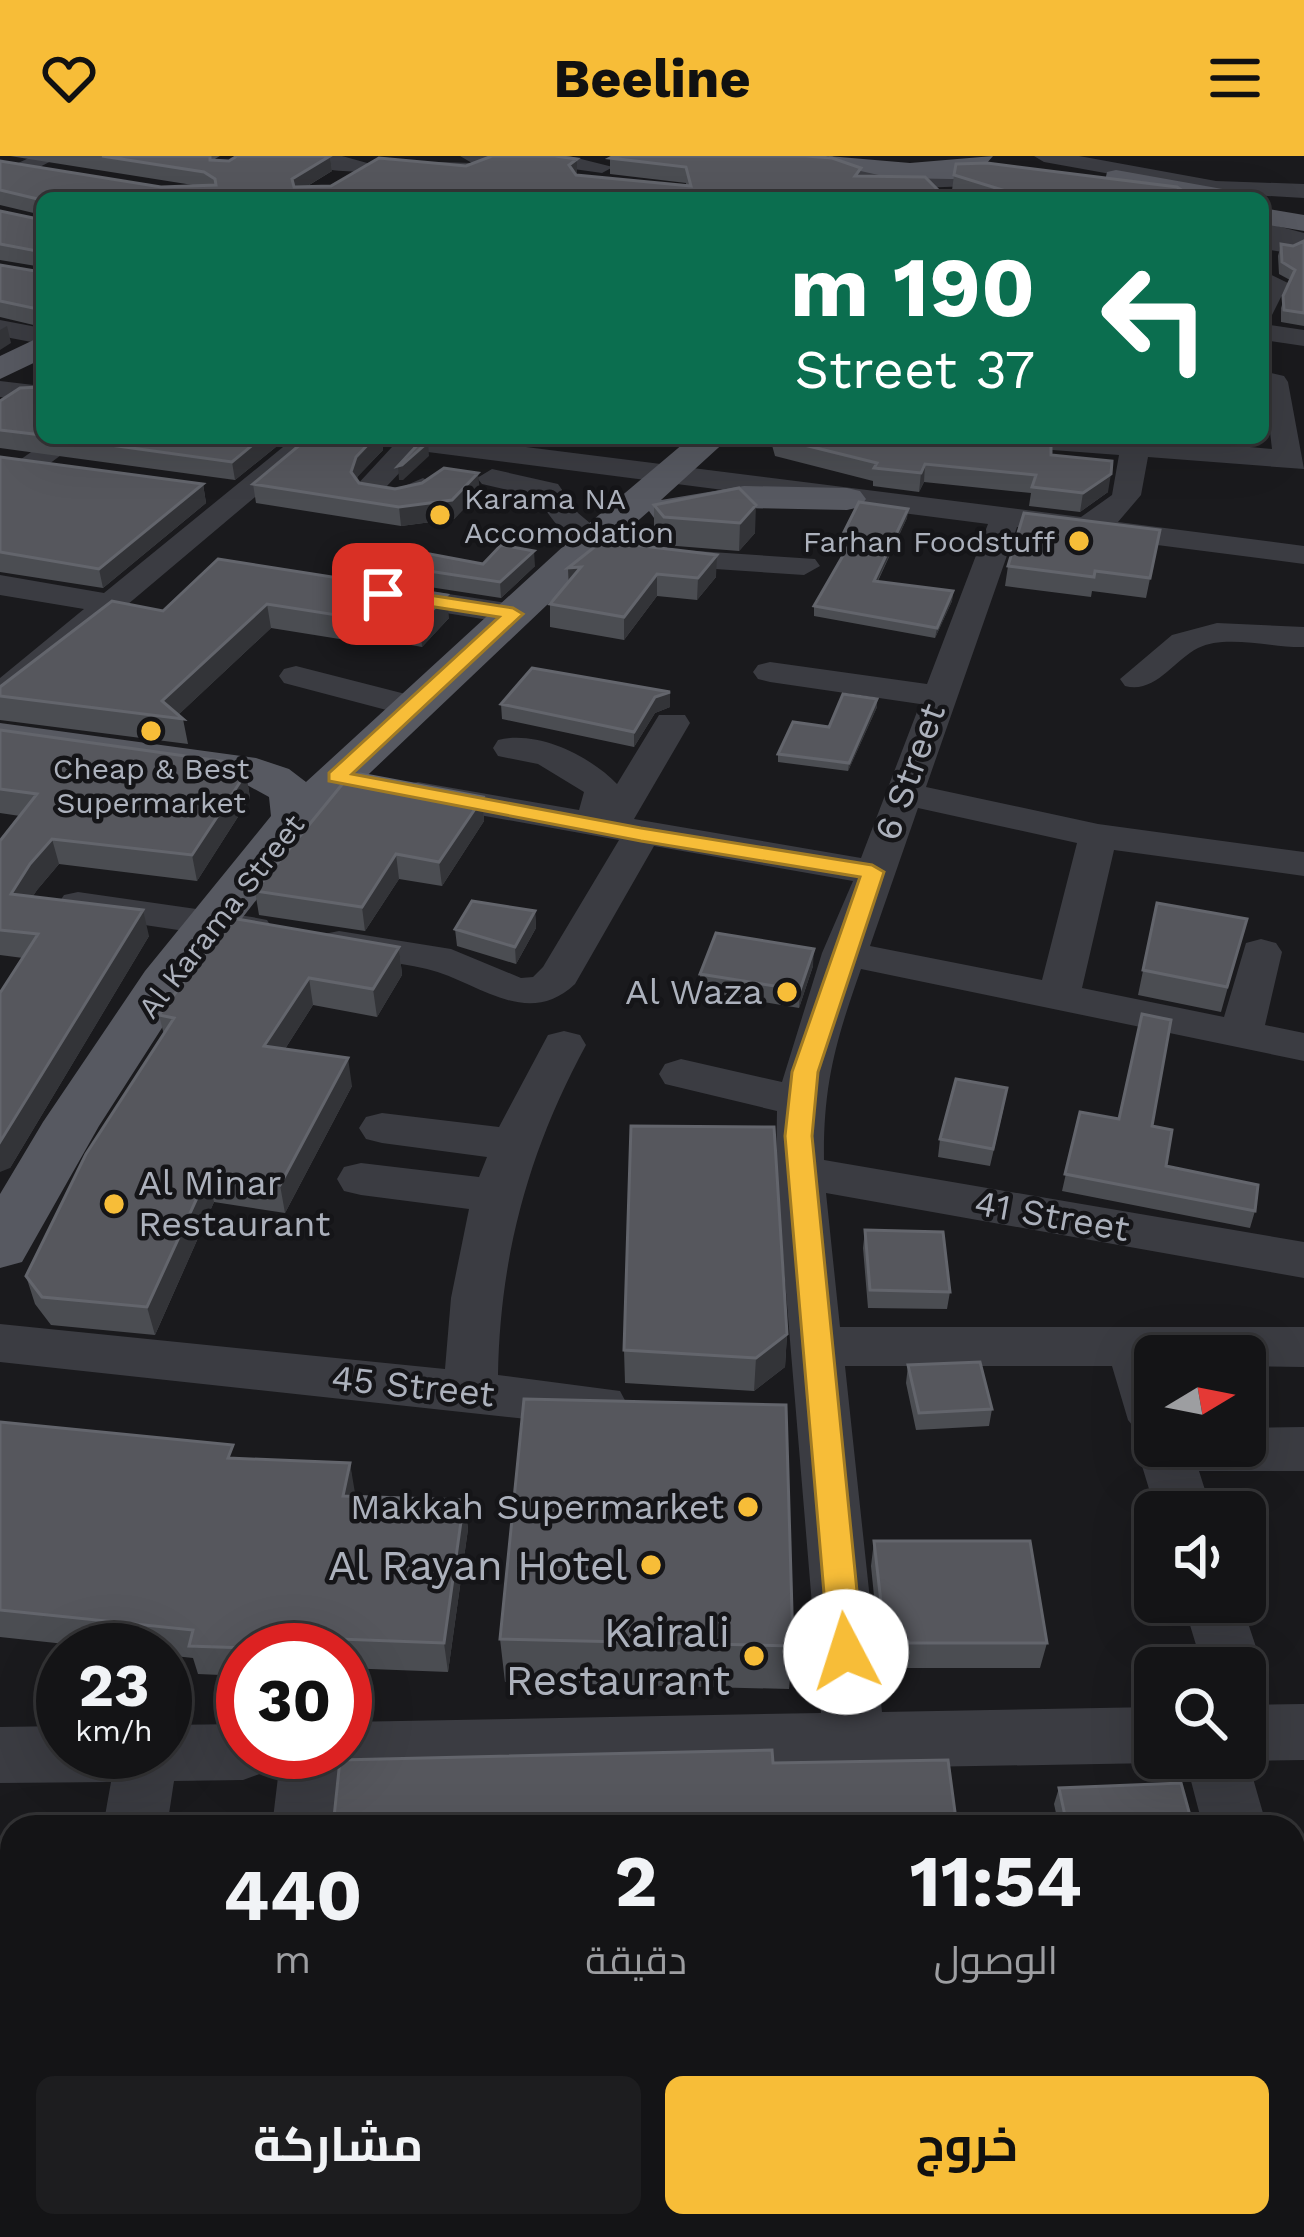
<!DOCTYPE html>
<html lang="ar">
<meta charset="utf-8">
<style>
:root{--surface:#141416;--page:#1d1d1f;--text:#f1f3f6;--muted:#9d9ea1;--line:#333335;--accent:#f7bd38}
body{margin:0;font-family:"Work Sans",Cairo,sans-serif;background:var(--page);color:var(--text);direction:rtl;height:100vh;display:flex;flex-direction:column;font-size:45px;white-space:nowrap}
*{box-sizing:border-box;margin:0}
p{font-size:39px;color:var(--muted)}
.icon{flex:none;width:66px;height:66px;fill:none;stroke:currentColor;stroke-width:2;stroke-linecap:round;stroke-linejoin:round}
.map{position:relative;flex:1;overflow:hidden;direction:ltr}
.drawer{position:absolute;left:0px;top:1659px;width:1305px;height:423px;display:flex;flex-direction:column;background:var(--surface);border-radius:36px 36px 0 0;box-shadow:0 12px 48px #0002,0 0 0 3px var(--line);direction:rtl}
.drawer>*{flex:none}
.hud{position:absolute;left:36px;top:36px;width:1233px;height:252px;border-radius:18px;box-shadow:0 12px 48px #0002,0 0 0 3px var(--line);direction:rtl;background:#0b6e4f;color:#fff;overflow:hidden}
.needle{width:78px;rotate:80deg}
.controls{position:absolute;left:1134px;top:1179px;display:grid;gap:24px}
.controls a{display:grid;place-items:center;width:132px;height:132px;border-radius:18px;background:var(--surface);box-shadow:0 12px 48px #0002,0 0 0 3px var(--line);font-size:60px}
.speed{position:absolute;left:36px;top:1467px;display:flex;gap:24px;font-size:60px;font-weight:700;text-align:center}
.speed>*{display:grid;place-content:center;width:156px;height:156px;border-radius:50%;background:var(--surface);box-shadow:0 12px 48px #0002,0 0 0 3px var(--line);line-height:1}
.speed small{font-size:30px;font-weight:400}
.speed .limit{border:18px solid #d22;background:#fff;color:#111}
.pin{position:absolute;display:grid;place-items:center;width:102px;height:102px;color:#fff;margin:-51px;border-radius:24px;box-shadow:0 6px 18px #0006}
.me{position:absolute;width:132px;margin:-66px;rotate:355deg;stroke-linejoin:round;filter:drop-shadow(0 0 9px #0008)}
.turn{display:flex;align-items:center;gap:42px;height:252px;padding:0 36px;font-size:54px}
.turn .icon{width:156px;height:156px;stroke-width:2.5}
.turn b{display:block;font-size:84px;line-height:102px}
.eta{display:flex;justify-content:space-evenly;align-items:center;height:204px;text-align:center}
.eta b{font-size:72px;font-weight:700;line-height:84px}
.primary-button{display:flex;gap:24px;margin-top:auto;padding:24px 36px}
.primary-button a{flex:1;height:138px;border-radius:18px;background:var(--accent);color:#111;font-size:48px;font-weight:700;line-height:138px;text-align:center}
.primary-button a+a{background:var(--page);color:var(--text)}
header{display:flex;justify-content:space-between;align-items:center;height:156px;padding:0 36px;background:var(--accent);color:#111;font-size:54px;font-weight:700}
.map>svg:first-child{display:block}
</style>
<header><svg class="icon" aria-label="menu" viewBox="0 0 24 24"><path d="M4 6h16M4 12h16M4 18h16"/></svg>Beeline<svg class="icon" aria-label="heart" viewBox="0 0 24 24"><path d="M12 20l-8-8c-3-5 5-10 8-4 3-6 11-1 8 4z"/></svg></header>
<div class="map">
<svg width="1304" height="2081" viewBox="0 0 1304 2081">
<rect width="100%" height="100%" fill="#1a1a1d"/>
<g fill="none" stroke-linecap="round" stroke-linejoin="round">
<path stroke="#414349" stroke-width="10" stroke-dasharray="9 12" stroke-linecap="butt" d="M831,2070l1,11"/>
<path fill="#3b3c42" fill-rule="evenodd" d="M33,0h28l-33,17h-14v-8z
M288,0h54l36,10c-17,12 -74,2 -90,-10z
M460,0h32l12,7c-19,16 -56,19 -76,5l11,-6 33,1z
M514,0h55l44,11 -11,6 -78,-11z
M791,0h33l70,20 102,-3 11,6 -11,6 -103,4z
M1034,0h45l137,25 88,3v14l-88,-5 -172,-31z
M1263,66l41,11v13l-15,7 -26,-4z
M1263,115l25,12 -16,32 -9,2z
M0,164l42,8v16l-42,-8z
M1263,168l41,6v16l-41,-6z
M1263,215l21,5 4,6 16,87 -156,-12 -7,38 -23,27 186,24v18l-287,-37 -91,260 172,37 206,28v24l-190,-26 -32,138 142,29 22,-74 15,-4 15,4 6,9 -17,73 39,8v28l-443,-92c-25,71 -38,115 -37,191l480,82v36l-478,-85 14,134h464v40l-59,-1v-10h-90v90h90v-18l59,-1v44h-105l13,41h-56l-20,-66 5,-10 -13,-16 -16,-54h-267l37,346 273,-5v51h13l-13,5 -814,14 -5,50h-64l9,-75h64v-30l476,-9 -45,-541 1,-61 -112,-27 -6,-10 6,-10 16,-5 101,23 40,-129 31,-72 -199,-35 -79,138c-49,46 -97,-3 -148,-15 -34,-8 -69,-9 -103,-17l-6,-9 6,-9 15,-3 112,18 70,29 12,-1 10,-10 76,-127 -201,-36 -13,-3 -6,-8 6,-8 13,-3 161,28 5,-18 -46,-28 -40,-8 -5,-8 5,-8c40,-10 92,16 119,44l42,-69h26l5,8 -56,96 227,39 59,-154 -150,-22 -12,-3 -5,-7 5,-7 12,-3 157,22 61,-160 -568,-73 -33,35 13,2 23,-10 15,9c-21,25 -62,26 -83,0l37,-40 -15,-3 -4,-6h81l627,79 31,-22 7,-40 -120,-9 -14,-8h163l124,11zM918,652l159,35 -35,137 -172,-34z
M0,225l42,5v16l-42,-5z
M51,282h33l-74,55 -10,3v-22z
M294,282h31l-313,264 -12,3v-27l84,-69 -84,-14v-20l104,18z
M492,313l66,15 20,29 31,26 -4,7c-32,7 -53,-26 -68,-49l-55,-13 -5,-6z
M651,392l164,11 5,7 -16,9 -164,-11 -5,-7z
M384,428l129,20 16,10 -16,10 -140,-23 -5,-7z
M1217,467l87,4v20c-31,1 -78,-13 -106,1 -25,13 -43,46 -73,38l-5,-7 52,-44z
M296,510l129,33 6,7 -6,7 -12,4 -129,-34 -5,-7 5,-7z
M78,736l174,25 15,3 6,9 -6,9 -15,3 -188,-28 -6,-9 6,-9z
M564,875l16,4 6,10c-57,105 -86,210 -88,330l122,16 8,15 -8,15 -19,6 -601,-65v-38l445,45 6,-71 18,-89 -108,-14 -17,-4 -7,-12 7,-12 17,-4 118,14 8,-20 -105,-14 -16,-4 -7,-11 7,-11 16,-4 117,14 49,-92z
M1183,1446h58l22,66 -9,19 -9,3v-22h-42z
M1304,1548v56l-56,1 19,66h-64l-18,-69h60v-53z
M243,1568v28h31l-9,20 -22,8 -69,1 -7,46h-64l8,-45 -111,1v-56l63,-1v26h102v-27z
M1293,1843l11,5v104l-11,-4z
M34,2070h74v11h-76z"/>
<path fill="#575961" fill-rule="evenodd" d="M828,0l82,7 83,-7 -6,7 118,18 2,-9 9,-2 112,20 14,8h-132l-101,-18 -117,-2 -45,-10z
M1263,52l41,7v16l-41,-7z
M42,180v23l-42,20v-23z
M690,282h39l-68,62 83,-14 103,2 13,3 6,8 -6,8 -13,3 -103,-2 -77,13 -13,-3 -5,-7 -41,36 -296,281 -127,164 -86,134 -77,136 -22,6v-74l43,-72 102,-151 126,-155 -2,-19 -22,-12 -247,-36v-26l256,35 33,11 17,13 274,-251z"/>
</g>
<path fill="#4b4d52" d="M10,0h210l-7,4 16,1 101,-5 2,15 -26,16 25,-1 135,-20 111,8 -1,1 110,10v-2l-76,-9v-16l251,18 85,22h-904v17l-42,-10v-44l161,26 38,-1z
M954,19l239,23h-242z
M0,55l38,8 4,-4v112l-42,-10v-52l41,7 1,-5 -42,-7z
M1304,85v85l-23,-4v-14l9,-28 -11,-6 -1,-18 3,-12 12,2z
M42,224v58h245l-52,42 -235,-32v-47l41,-14z
M308,282h74l1,12 -25,26 -2,4 3,3 36,6 85,3 -26,27 -53,7 -145,-23 -3,-19z
M770,282h281v17l57,37 -28,20 -51,-6 2,-13 -107,-11 -5,10 -46,-6v-5l-98,-25z
M0,301l203,27 3,19 -103,85 -103,-16z
M739,332l16,45 -16,18 -75,-6 -10,-13v-27z
M908,353l-1,9 -29,63 75,10 -1,10 -17,37 -121,-22v-10l37,-64 -8,-1 1,-9z
M1160,374l-14,68 -54,-7 -1,6 -86,-11 3,-20z
M218,403l231,59 -27,29 -65,-12 -5,6 -81,-13 -93,87 5,4 5,25 -188,-24v-33l163,-76z
M483,408l52,2 -34,32 -91,-14 -1,-16z
M568,412l148,9 -19,23 -40,-4 -33,44 -74,-13v-23l19,-23z
M670,536v15l-15,6 -21,34 -132,-28 -1,-15z
M877,543v8l-29,64 -70,-9v-8z
M0,574l246,43 4,25 -53,83 -138,-17 -22,26 -4,6 116,40 -139,232 13,-210 -23,-3v-114l20,-25 -20,-3z
M483,641l1,24 -42,65 -43,-7 -34,52 -106,-16 -4,-24z
M1157,747l90,16 -26,93 -83,-17z
M535,755l1,17 -20,36 -59,-18 -2,-17z
M399,791l3,28 -25,42 -64,-12 -28,44 67,37 -67,127 -71,-11 -59,133 -104,-10 -16,-21 -9,-28 138,-241 -5,-20z
M813,810l-14,42 -99,-17v-17z
M1004,950l-14,60 -52,-9 2,-18z
M1080,956l72,14 14,40 89,45 -5,17 -188,-37z
M865,1074l85,62 -3,17 -79,-1 -5,-60z
M787,1178l-2,33 -31,24 -129,-8 -1,-33z
M908,1209l84,44 -3,17 -73,4 -10,-47z
M0,1266l236,36 114,5 4,33 110,4 4,29 -20,143 -103,-4v-18h-102v26l-45,-2 -5,-16 -28,-3v-5h-44l-121,-13z
M874,1385l173,102 -7,25h-135l-27,-32 -7,-70z
M500,1483l293,7 -4,43 -284,-7z
M1059,1632l132,31 -3,8h-129l-5,-23z
M862,2070h157l2,11h-158z"/>
<path fill="#333438" d="M330,0l2,15 -38,23 -2,-15z
M577,3v15l-7,6 -1,-15z
M7,170l4,17 -11,7v-20z
M261,282h26l-52,42 -3,-18z
M374,282h8l1,12 -25,26 -5,15 -2,-19 5,-15z
M428,286l1,14 -26,24h-4l-1,-14z
M925,308l-1,18 -5,10 2,-19z
M478,317l2,19 -26,27 -53,7 -2,-19z
M1111,318l-3,18 -28,20 3,-19z
M203,328l3,19 -103,85 -4,-19z
M756,349l-1,28 -16,18 1,-28z
M908,353l-1,9 -34,72 1,-9z
M534,395l1,15 -34,32 -1,-16z
M717,399l-1,22 -19,23 1,-22z
M581,411l-12,23 -1,-22z
M657,418v22l-33,44v-23z
M953,435l-1,10 -17,37 2,-10z
M447,439l2,23 -27,29 -2,-24z
M267,448l4,24 -96,90 -13,-17z
M354,455l3,24 -5,6 -3,-24z
M670,536v15l-15,6 -21,34v-15l21,-35z
M877,543v8l-29,64 1,-8z
M246,617l4,25 -53,83 -5,-26z
M483,641l1,24 -42,65 -3,-24z
M52,683l7,25 -22,26 -19,30 -7,-26 19,-30z
M396,698l3,25 -34,52 -3,-24z
M143,754l6,26 -139,232 -10,4v-30z
M535,755l1,17 -20,36 -1,-17z
M399,791l3,28 -25,42 -4,-28z
M814,793l-1,17 -14,42 1,-18z
M309,822l4,27 -44,69 -5,-28z
M348,902l4,28 -67,127 -5,-28z
M208,1018l6,28 -59,133 -8,-28z
M787,1178l-2,33 -31,24 2,-33z
M350,1307l5,30 -7,32 -5,-29z
M464,1344l4,29 -20,143 -4,-29z"/>
<path fill="#56575d" stroke="#63656c" stroke-width="3" d="M102,0h108v4l19,1 8,-5h93l-38,23 2,8 37,-1 48,-28 87,8 26,-10h63l22,3 -8,6 7,10 115,11 -5,-19 -76,-9 4,-2h192l26,2 29,10 -6,8 70,1 21,21h-904v2l-42,-10v-29l161,26 55,-2 -1,-6 -11,-7z
M987,7l190,24 16,11h-165l-74,-23 2,-11z
M0,55l38,8 4,-4v37l-42,-8z
M1304,85v72l-20,-3 -1,-14 12,-26 -13,-8 -1,-18 12,2z
M42,98v56l-42,-9v-36l41,7z
M42,224v55l-42,-5v-29l20,-13 21,-1z
M60,282h201l-29,24z
M308,282h66l-18,19 -5,15 8,11 36,6 27,-6 22,-15 34,5 -26,27 -53,7 -146,-23z
M776,282h275v17l61,6 -1,13 -28,19 -51,-6 4,-12 -111,-11 -4,9 -47,-5 3,-5z
M421,285l7,1 -26,23 -4,1z
M0,301l203,27 -104,85 -99,-17z
M739,332l17,17 -16,18 -76,-6 -10,-12z
M859,346l49,7 -34,72 79,10 -16,37 -123,-22 42,-73 -12,-1z
M1024,357l136,17 -10,48 -55,-7 -1,6 -86,-11z
M602,385l115,14 -19,23 -41,-4 -33,43 -74,-13 31,-37 -13,1z
M501,389l33,6 -34,31 -91,-14 16,-15 58,11z
M218,403l229,36 -27,28 -66,-12 -5,6 -82,-13 -105,97 21,18 -183,-23v-9l112,-86 51,10z
M532,512l138,24 -15,5 -21,35 -133,-28z
M843,538l34,5 -28,64 -71,-9 15,-32 36,5z
M0,574l235,33 11,10 -54,82 -140,-16 -22,25 -19,30 132,16 -143,232v-149l38,-59 -38,-4v-89l37,-47 -37,-5z
M360,618l123,23 -44,65 -43,-8 -34,53 -107,-16 94,-115z
M472,745l63,10 -20,36 -60,-18z
M1157,747l90,16 -20,68 -84,-17z
M231,762l168,29 -26,42 -64,-11 -45,68 84,12 -68,127 -72,-11 -61,133 -105,-10 -16,-21 60,-122 88,-136 -15,-3z
M716,777l98,16 -14,41 -100,-16z
M1142,858l29,6 -19,106 20,4 -6,36 92,19 -3,26 -190,-37 15,-62 39,7z
M956,923l51,9 -14,61 -53,-10z
M631,970l143,1 13,207 -31,24 -132,-8z
M865,1074l78,2 7,60 -80,-2z
M980,1206l12,47 -73,4 -11,-48z
M524,1243l262,6 7,241 -293,-7z
M0,1266l233,23 -5,13 122,5 -7,33 121,4 -20,143 -131,-5 -3,12 -121,-4 4,-16 -193,-20z
M874,1385h156l17,102h-138l-27,-32z
M772,1594l1,13 175,-3 9,67h-624l7,-67z
M1181,1627l10,36 -124,6 -8,-37z
M271,2070h260l1,11h-262z
M868,2070h151l2,11h-152z"/>
<path fill="#f7bd38" stroke="#a17b24" stroke-width="3" d="M383,432l130,20 10,6 -171,160 289,54 231,37 12,7 -66,200 -6,64 51,516 -5,10 -12,4 -12,-4 -5,-10 -44,-516 7,-64 68,-195 -219,-36 -312,-60v-8l170,-156 -122,-19 -3,-4z"/>
<g fill="#f7bd38" stroke="#151518" stroke-width="4.5">
<circle cx="440" cy="359" r="12"/>
<circle cx="1079" cy="385" r="12"/>
<circle cx="151" cy="575" r="12"/>
<circle cx="787" cy="836" r="12"/>
<circle cx="114" cy="1048" r="12"/>
<circle cx="748" cy="1351" r="12"/>
<circle cx="651" cy="1409" r="12"/>
<circle cx="754" cy="1500" r="12"/>
</g>
<g text-anchor="middle" dominant-baseline="central" stroke-width="9" stroke-linejoin="round" paint-order="stroke">
<g font-size="30" fill="#acb1bc" stroke="#151518" text-anchor="start">
<text x="464" y="342">Karama NA<tspan x="464" dy="34">Accomodation</tspan></text>
<text x="1055" y="385" text-anchor="end">Farhan Foodstuff</text>
<text x="151" y="612" text-anchor="middle">Cheap &amp; Best<tspan x="151" dy="34">Supermarket</tspan></text>
</g>
<g font-size="30" fill="#acb1bc" stroke="#151518">
<text transform="translate(221 760) rotate(-52)">Al Karama Street</text>
</g>
<g font-size="36" fill="#acb1bc" stroke="#151518">
<text transform="translate(910 616) rotate(-70)">6 Street</text>
<text transform="translate(1052 1060) rotate(10)">41 Street</text>
<text transform="translate(413 1230) rotate(6)">45 Street</text>
</g>
<g font-size="36" fill="#acb1bc" stroke="#151518" text-anchor="end">
<text x="763" y="836">Al Waza</text>
<text x="138" y="1027" text-anchor="start">Al Minar<tspan x="138" dy="41">Restaurant</tspan></text>
<text x="724" y="1351">Makkah Supermarket</text>
</g>
<g font-size="42" fill="#acb1bc" stroke="#151518" text-anchor="end">
<text x="627" y="1409">Al Rayan Hotel</text>
<text x="730" y="1476">Kairali<tspan x="730" dy="48">Restaurant</tspan></text>
</g>
</g>
</svg>
<div class="controls">
<a><svg class="needle" viewBox="-14 -14 28 28"><path d="M0-13l5 13h-10z" fill="#e53935"/><path d="M0 13l5-13h-10z" fill="#9d9ea1"/></svg></a>
<a><svg class="icon" aria-label="sound" viewBox="0 0 24 24"><path d="M4 9h4l5-4v14l-5-4H4zM17 9q2 3 0 6"/></svg></a>
<a><svg class="icon" aria-label="search" viewBox="0 0 24 24"><circle cx="10" cy="10" r="6"/><path d="M15 15l6 6"/></svg></a>
</div>
<div class="speed"><div>23<small>km/h</small></div><div class="limit">30</div></div>
<div class="pin" style="left:383px;top:438px;background:#d93025"><svg class="icon" aria-label="arrive" viewBox="0 0 24 24"><path d="M6 21V4h12l-3 4 3 4H6"/></svg></div>
<svg class="me" style="left:846px;top:1496px" viewBox="-20 -20 40 40"><circle r="19" fill="#fff"/><path d="M0-13L10 11 0 6-10 11z" fill="#f7bd38"/></svg>
<div class="hud">
<div class="turn"><svg class="icon" aria-label="left" viewBox="0 0 24 24"><path d="M17 20v-9H6M10 6l-5 5 5 5"/></svg><div><b>190 m</b>37 Street</div></div>
</div>
<section class="drawer">
<div class="eta">
<div><b>11:54</b><p>الوصول</p></div>
<div><b>2</b><p>دقيقة</p></div>
<div><b>440</b><p>m</p></div>
</div>
<div class="primary-button"><a>خروج</a><a>مشاركة</a></div>
</section>
</div>
